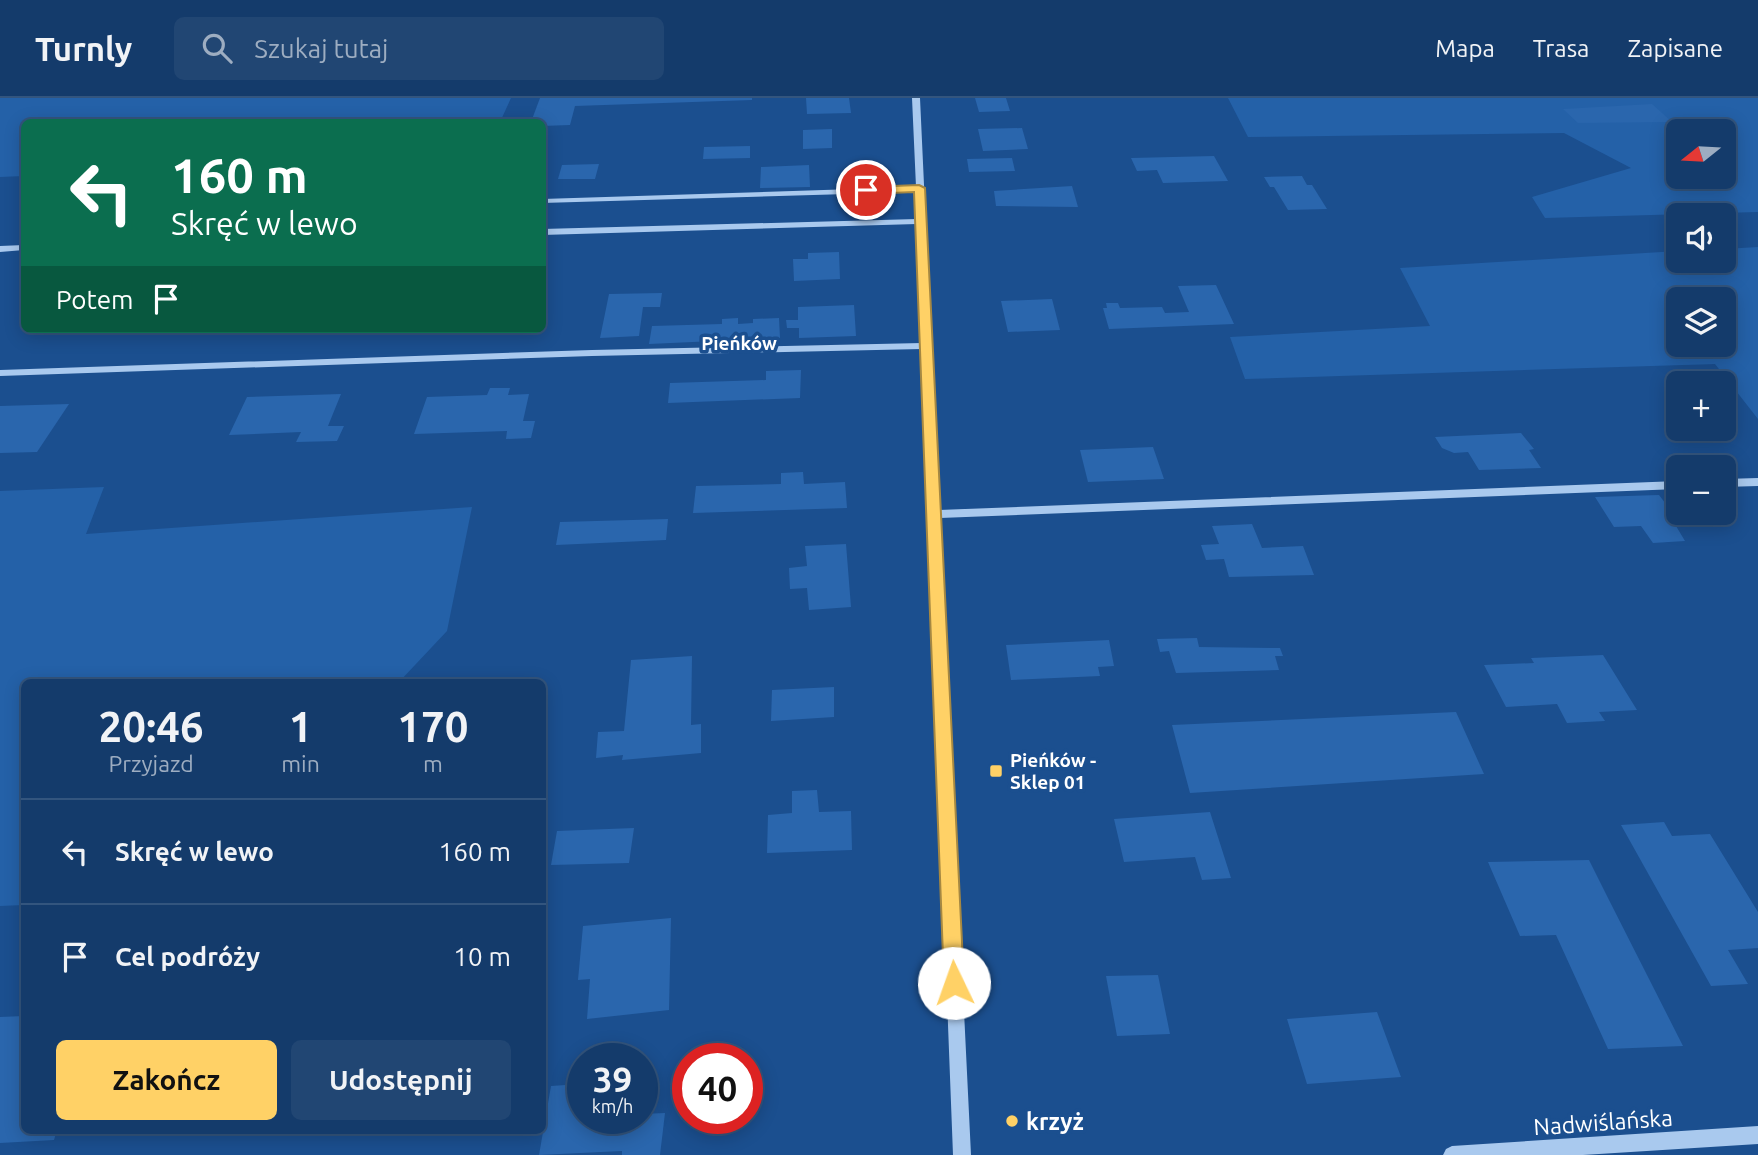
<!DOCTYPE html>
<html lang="pl">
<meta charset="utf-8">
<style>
:root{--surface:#143b6b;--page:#214673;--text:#f1f3f6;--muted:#9dadc1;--line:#33557e;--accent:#ffd166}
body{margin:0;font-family:Ubuntu,sans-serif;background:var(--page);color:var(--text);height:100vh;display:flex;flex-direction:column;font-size:26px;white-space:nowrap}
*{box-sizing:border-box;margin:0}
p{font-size:23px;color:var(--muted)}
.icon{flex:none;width:38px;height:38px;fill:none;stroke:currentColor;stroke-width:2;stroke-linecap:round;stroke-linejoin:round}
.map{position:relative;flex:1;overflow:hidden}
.panel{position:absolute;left:21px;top:581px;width:525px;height:455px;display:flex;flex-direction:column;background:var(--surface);border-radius:10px;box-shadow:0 4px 18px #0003,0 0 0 2px var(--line)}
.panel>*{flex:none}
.banner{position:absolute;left:21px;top:21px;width:525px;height:214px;border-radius:10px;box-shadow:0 4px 18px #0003,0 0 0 2px var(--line);background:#0b6e4f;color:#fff;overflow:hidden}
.needle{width:46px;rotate:252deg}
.buttons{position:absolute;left:1666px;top:21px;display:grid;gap:14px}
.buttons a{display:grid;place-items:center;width:70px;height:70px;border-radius:10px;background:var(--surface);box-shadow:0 4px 18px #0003,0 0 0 2px var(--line);font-size:35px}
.speed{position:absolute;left:567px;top:945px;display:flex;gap:14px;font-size:35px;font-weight:700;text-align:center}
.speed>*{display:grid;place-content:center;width:91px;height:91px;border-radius:50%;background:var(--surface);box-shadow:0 4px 18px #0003,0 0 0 2px var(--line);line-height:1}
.speed small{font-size:18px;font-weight:400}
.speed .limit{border:10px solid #d22;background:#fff;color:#111}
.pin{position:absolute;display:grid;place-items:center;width:60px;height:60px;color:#fff;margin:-30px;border:4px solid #fff;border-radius:50%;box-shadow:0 2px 7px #0007}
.me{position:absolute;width:77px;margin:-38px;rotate:357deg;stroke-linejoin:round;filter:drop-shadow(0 0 5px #0008)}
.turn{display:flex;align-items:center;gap:24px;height:147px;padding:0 35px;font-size:32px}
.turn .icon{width:91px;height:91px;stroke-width:2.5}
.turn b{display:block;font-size:49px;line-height:60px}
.then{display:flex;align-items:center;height:66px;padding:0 35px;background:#0003;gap:14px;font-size:26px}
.eta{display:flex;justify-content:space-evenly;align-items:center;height:119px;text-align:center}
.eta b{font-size:42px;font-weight:700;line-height:49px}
.primary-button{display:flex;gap:14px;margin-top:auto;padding:14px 35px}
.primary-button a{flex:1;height:80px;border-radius:10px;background:var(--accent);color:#111;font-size:28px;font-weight:700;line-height:80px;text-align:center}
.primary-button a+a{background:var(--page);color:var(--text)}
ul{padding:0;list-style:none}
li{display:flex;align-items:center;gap:21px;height:105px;padding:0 35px;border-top:2px solid var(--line)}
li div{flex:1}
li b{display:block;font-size:26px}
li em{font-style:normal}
header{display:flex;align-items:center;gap:42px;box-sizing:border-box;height:98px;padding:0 35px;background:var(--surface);border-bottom:2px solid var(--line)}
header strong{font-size:33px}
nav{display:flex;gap:38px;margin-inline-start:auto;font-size:24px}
.search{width:490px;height:63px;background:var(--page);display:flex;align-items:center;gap:18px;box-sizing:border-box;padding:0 24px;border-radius:10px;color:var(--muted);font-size:26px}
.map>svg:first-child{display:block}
</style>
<header>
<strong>Turnly</strong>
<div class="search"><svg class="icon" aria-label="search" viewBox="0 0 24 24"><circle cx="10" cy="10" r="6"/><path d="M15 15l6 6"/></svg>Szukaj tutaj</div>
<nav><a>Mapa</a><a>Trasa</a><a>Zapisane</a></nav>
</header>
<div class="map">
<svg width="1758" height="1057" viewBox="0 0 1758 1057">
<rect width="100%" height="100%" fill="#1b4f8f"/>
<path fill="#2461a8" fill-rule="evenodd" d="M0,0h511l-11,24h-476v54l-24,1z
M1228,0h530v114l-213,6 -13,-21 99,-29 -67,-35 -316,4zM1678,33h46v46h-46z
M1758,149v172l-43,-55 -470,15 -15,-42 200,-11 -30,-58 278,-17v10h46v-12zM1678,201h46v46h-46z
M104,389l-18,47 386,-27 -25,124 -48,51h-375v223l-24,1v-415z"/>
<path fill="#2a66ad" d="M540,0h212v2l-177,6 -5,19 -28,1v-4h-11z
M806,0h43l2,15 -44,1z
M975,0h31l4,13 -31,1z
M1652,6l20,18 -94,1 -15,-14z
M1022,30l6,21 -45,2 -5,-22z
M832,31v19l-29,1v-19z
M750,48v12l-47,1 1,-12z
M1214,58l14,25 -65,2 -6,-13 -20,1 -6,-13z
M1012,60l3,13 -46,1 -2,-13z
M599,66l-4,15h-37l4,-14z
M809,67l1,22 -50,1 1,-21z
M1302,78l5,9h5l15,24 -39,1 -14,-23h-4l-6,-10z
M1072,88l6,21 -82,-1 -2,-15z
M839,154l1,27 -46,2 -1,-22h15v-6z
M1216,187l18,39 -125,5 -6,-21h4l-1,-5h12l2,5 42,-1 3,6 24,-1 -11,-26z
M662,195l-2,14h-17l-4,29 -39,2 9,-44z
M1052,201l8,31 -52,2 -7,-31z
M854,207l2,31 -57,2v-10h-12l-1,-8h12v-13z
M738,220v6l15,-1v-4l26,-1 1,20 -131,6 3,-18 70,-2v-5z
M801,272l-1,28 -132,5 2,-20 96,-3v-9z
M490,290h20l-2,7 21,-1 -6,27h12l-4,17 -25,1 1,-8 -93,3 13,-37 60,-2z
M341,296l-13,32h16l-7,15 -41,1 5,-10 -72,3 18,-38z
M69,306l-32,48 -37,1v-47z
M1521,335l13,16 -5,1 12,18 -62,2 -11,-18 -14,1 -12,-5 -7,-11z
M1153,349l11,32 -76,3 -8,-32z
M803,374l1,12 41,-2 2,26 -154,5 3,-27 85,-2v-11z
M1659,397l23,30 -6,1 9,15 -32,2 -12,-17 -27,1 -19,-30z
M668,421l-2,21 -110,5 4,-23z
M1252,426l10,24 41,-2 11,29 -85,2 -5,-18 -18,1 -5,-15 18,-1 -7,-18z
M846,446l5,63 -42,3 -2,-22 -17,1 -1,-21 18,-2 -2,-20z
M1197,540l2,9 81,1 3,8h-8l4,14 -103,3 -7,-22 -9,1 -3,-13z
M1109,542l5,26 -16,1 2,9 -89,4 -5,-35z
M1603,557l34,55 -38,2 6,9 -38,2 -10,-19 -51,3 -22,-42 50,-2 -3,-5z
M692,558l-1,69 10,-1v29l-79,7 1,-5 -27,3 2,-26 26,-1 7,-71z
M834,589v30l-63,4 1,-31z
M1456,614l28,62 -294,19 -18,-68z
M817,692l2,22 32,-1 1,39 -85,3 1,-38 24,-2v-22z
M1210,714l21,66 -29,2 -7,-23 -71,5 -10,-43z
M1664,724l8,14 38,-2 48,78v36l-30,2 20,34 -37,2 -90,-161z
M634,730l-5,35 -78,2 6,-34z
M1589,762l20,40 74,146 -75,3 -52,-114 -36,1 -32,-74z
M671,820l-2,92 -82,9 3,-40 -12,1 5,-54z
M1158,877l12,59 -53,2 -11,-60z
M1377,914l24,65 -94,7 -20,-65z
M24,918v114h33l-3,10 -54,3v-126z
M580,986l-2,32 5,-1v3h59v-4l23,-1 -5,42h-38v-4l-83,4 12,-69z"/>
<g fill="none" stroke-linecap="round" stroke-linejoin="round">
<path fill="#a9c9ee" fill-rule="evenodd" d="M912,0h8l19,412 739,-29v8l-738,29 31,637h-18l-31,-806 -330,7 -592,20v-6l592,-20 330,-7 -5,-119 -375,11v-6l375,-10 -1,-27 -374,11v-4l374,-12z
M24,147v5l-24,2v-6z
M1758,380v8l-34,1v-8z
M1758,1028v18l-175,11h-140l3,-6 6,-3z"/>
</g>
<path fill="#ffd166" stroke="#a68842" stroke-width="2" d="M919,87l6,3 39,795 -3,7 -7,3 -7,-3 -3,-7 -30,-791 -48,2 -6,-4 6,-3z"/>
<g fill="#ffd166" stroke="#1b4f8f" stroke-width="2.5">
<rect x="989" y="666" width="14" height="14" rx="3.5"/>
<circle cx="1012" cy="1023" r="7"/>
</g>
<g text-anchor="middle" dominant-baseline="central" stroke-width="7" stroke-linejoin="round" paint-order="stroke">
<g font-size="19" font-weight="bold" fill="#fff" stroke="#1b4f8f">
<text x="739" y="245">Pieńków</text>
</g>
<g font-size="19" font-weight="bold" fill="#fff" stroke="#1b4f8f" text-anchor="start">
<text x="1010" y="662">Pieńków -<tspan x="1010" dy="22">Sklep 01</tspan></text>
</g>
<g font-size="23" font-weight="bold" fill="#fff" stroke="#1b4f8f" text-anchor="start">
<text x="1026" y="1023">krzyż</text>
</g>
<g font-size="23" fill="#fff" stroke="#1b4f8f">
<text transform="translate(1603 1024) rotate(-4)">Nadwiślańska</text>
</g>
</g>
</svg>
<div class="buttons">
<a><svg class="needle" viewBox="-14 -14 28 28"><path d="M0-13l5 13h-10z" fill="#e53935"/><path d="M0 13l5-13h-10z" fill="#9dadc1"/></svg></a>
<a><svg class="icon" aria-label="sound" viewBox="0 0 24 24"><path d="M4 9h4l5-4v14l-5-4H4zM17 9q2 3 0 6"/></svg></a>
<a><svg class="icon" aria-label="layers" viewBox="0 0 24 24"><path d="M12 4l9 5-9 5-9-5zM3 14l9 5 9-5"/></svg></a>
<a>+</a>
<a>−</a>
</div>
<div class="speed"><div>39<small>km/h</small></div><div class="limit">40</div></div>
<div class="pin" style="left:866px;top:92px;background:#d93025"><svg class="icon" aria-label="arrive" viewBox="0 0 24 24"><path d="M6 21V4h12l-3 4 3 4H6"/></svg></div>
<svg class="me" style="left:954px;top:885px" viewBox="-20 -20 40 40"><circle r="19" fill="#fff"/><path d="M0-13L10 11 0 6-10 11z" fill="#ffd166"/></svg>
<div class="banner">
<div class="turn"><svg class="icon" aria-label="left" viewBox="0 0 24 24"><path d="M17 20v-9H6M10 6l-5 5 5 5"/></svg><div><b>160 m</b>Skręć w lewo</div></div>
<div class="then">Potem<svg class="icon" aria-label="arrive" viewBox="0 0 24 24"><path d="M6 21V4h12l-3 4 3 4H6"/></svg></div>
</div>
<section class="panel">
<div class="eta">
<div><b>20:46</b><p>Przyjazd</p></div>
<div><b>1</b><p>min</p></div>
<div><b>170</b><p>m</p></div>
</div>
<ul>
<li><svg class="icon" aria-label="left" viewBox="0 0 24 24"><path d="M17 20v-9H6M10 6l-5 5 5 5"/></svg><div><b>Skręć w lewo</b></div><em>160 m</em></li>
<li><svg class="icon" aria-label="arrive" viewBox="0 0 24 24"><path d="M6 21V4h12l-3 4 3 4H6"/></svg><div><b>Cel podróży</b></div><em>10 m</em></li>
</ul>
<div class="primary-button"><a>Zakończ</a><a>Udostępnij</a></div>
</section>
</div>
